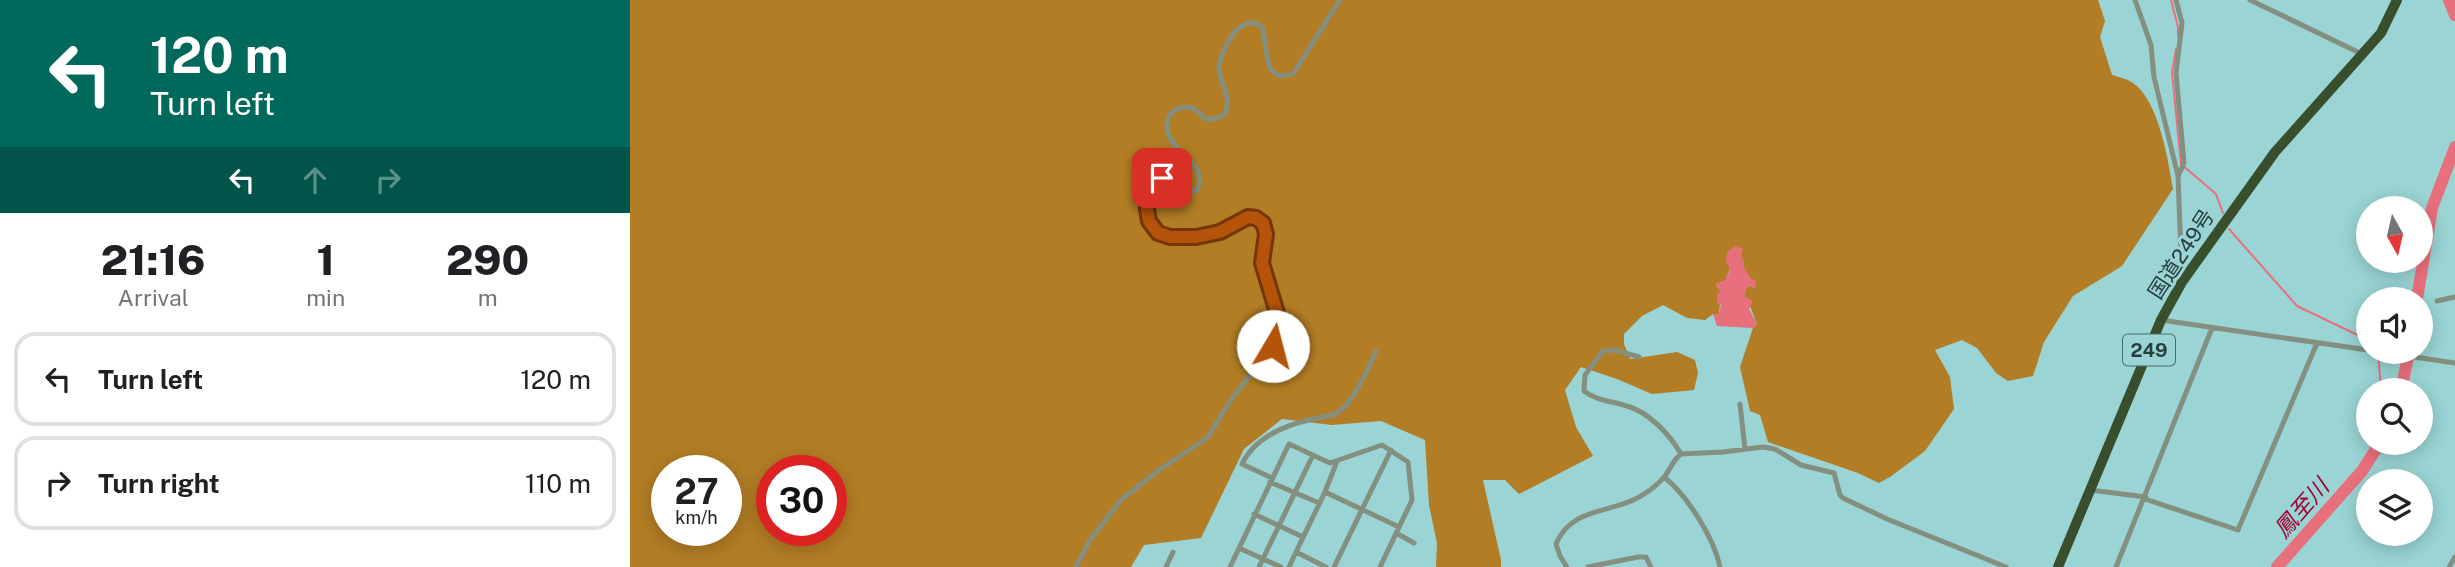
<!DOCTYPE html>
<meta charset="utf-8">
<style>
:root{--surface:#fff;--page:#f2f2f2;--text:#202124;--muted:#757577;--line:#e0e0e0}
body{margin:0;font-family:"Public Sans","Noto Sans JP",sans-serif;background:var(--page);color:var(--text);height:100vh;display:flex;flex-direction:column;font-size:26px;white-space:nowrap}
*{box-sizing:border-box;margin:0}
p{font-size:23px;color:var(--muted)}
.icon{flex:none;width:38px;height:38px;fill:none;stroke:currentColor;stroke-width:2;stroke-linecap:round;stroke-linejoin:round}
.map{position:relative;flex:1;overflow:hidden}
.side{display:flex;flex-direction:column;background:var(--surface);width:630px}
.side>*{flex:none}
.guide{background:#00695c;color:#fff;overflow:hidden}
.needle{width:46px;rotate:172deg}
.fabs{position:absolute;left:1726px;top:196px;display:grid;gap:14px}
.fabs a{display:grid;place-items:center;width:77px;height:77px;border-radius:50%;background:var(--surface);box-shadow:0 4px 18px #0003;font-size:35px}
.speed{position:absolute;left:21px;top:455px;display:flex;gap:14px;font-size:35px;font-weight:700;text-align:center}
.speed>*{display:grid;place-content:center;width:91px;height:91px;border-radius:50%;background:var(--surface);box-shadow:0 4px 18px #0003;line-height:1}
.speed small{font-size:18px;font-weight:400}
.speed .limit{border:10px solid #d22;background:#fff;color:#111}
.pin{position:absolute;display:grid;place-items:center;width:60px;height:60px;color:#fff;margin:-30px;border-radius:14px;box-shadow:0 4px 10px #0006}
.me{position:absolute;width:77px;margin:-38px;rotate:8deg;stroke-linejoin:round;filter:drop-shadow(0 0 5px #0008)}
.turn{display:flex;align-items:center;gap:24px;height:147px;padding:0 35px;font-size:32px}
.turn .icon{width:91px;height:91px;stroke-width:2.5}
.turn b{display:block;font-size:49px;line-height:60px}
.lanes{display:flex;align-items:center;height:66px;padding:0 35px;background:#0003;justify-content:center;gap:35px;direction:ltr}
.lanes .off{opacity:.35}
.eta{display:flex;justify-content:space-evenly;align-items:center;height:119px;text-align:center}
.eta b{font-size:42px;font-weight:800;line-height:49px}
ul{padding:0;list-style:none}
li{display:flex;align-items:center;gap:21px;height:94px;margin:0 14px 10px;padding:0 21px;border:4px solid var(--line);border-radius:21px}
li div{flex:1}
li b{display:block;font-size:26px}
li em{font-style:normal}
main{display:flex;flex:1;min-height:0}
.map>svg:first-child{display:block}
</style>
<main>
<section class="side">
<div class="guide">
<div class="turn"><svg class="icon" aria-label="left" viewBox="0 0 24 24"><path d="M17 20v-9H6M10 6l-5 5 5 5"/></svg><div><b>120 m</b>Turn left</div></div>
<div class="lanes"><svg class="icon" aria-label="left" viewBox="0 0 24 24"><path d="M17 20v-9H6M10 6l-5 5 5 5"/></svg><svg class="icon off" aria-label="ahead" viewBox="0 0 24 24"><path d="M12 20V5M6 11l6-6 6 6"/></svg><svg class="icon off" aria-label="right" viewBox="0 0 24 24"><path d="M7 20v-9h11M14 6l5 5-5 5"/></svg></div>
</div>
<div class="eta">
<div><b>21:16</b><p>Arrival</p></div>
<div><b>1</b><p>min</p></div>
<div><b>290</b><p>m</p></div>
</div>
<ul>
<li><svg class="icon" aria-label="left" viewBox="0 0 24 24"><path d="M17 20v-9H6M10 6l-5 5 5 5"/></svg><div><b>Turn left</b></div><em>120 m</em></li>
<li><svg class="icon" aria-label="right" viewBox="0 0 24 24"><path d="M7 20v-9h11M14 6l5 5-5 5"/></svg><div><b>Turn right</b></div><em>110 m</em></li>
</ul>
</section>
<div class="map">
<svg width="1825" height="567" viewBox="0 0 1825 567">
<rect width="100%" height="100%" fill="#9ad4d4"/>
<path fill="#b27d25" fill-rule="evenodd" d="M0,0h1468l7,21 -5,16 12,38c7,2 15,4 21,8 26,18 35,77 40,106l-51,77 -49,30 -29,46 -11,34 -25,5 -12,-8 -19,-25 -15,-8 -27,10 15,27 4,32 -29,42 -35,26 -11,6 -21,-10 -90,-31 -8,-27 -10,-4 -10,-44 13,-39 4,-4c-3,-7 -8,-23 -13,-28l2,-8 4,-2 5,2 -11,-20 -16,-5 2,6 -4,11 -10,4 5,8 -2,22h-6l-8,6 -18,-2 -24,-13 -21,11 -18,18v10l6,15 47,-7 18,8 3,13 -4,17 -42,4 -35,-15 -36,-12 -16,23 11,37 17,29 -74,38 -14,-14h-22l18,80v7h-65l1,-24 -8,-38 -4,-65 -44,-19 -49,4 -50,-6 -38,30 -43,89 -57,7 -13,22h-501zM37,471h59v59h-59zM142,471h59v59h-59z"/>
<path fill="#e8707c" d="M1105,246l8,3 -2,7 3,5v7l7,11 5,1 -1,9 -5,-3 -4,2 -2,8 9,5 -4,8 8,15 -4,4 -36,-2 -4,-12h6l2,-9 -4,-1v-10l4,-2 -5,-9 10,-3v-5l3,-1 1,-5 -4,-7 1,-10z"/>
<g fill="none" stroke-linecap="round" stroke-linejoin="round">
<path stroke="#e8707c" stroke-width="2" d="M1541,0l7,27v10
M1546,49l-4,23 9,92 35,30 7,19
M1599,229l68,77 71,34
M1748,352l3,38"/>
<path stroke="#e8707c" stroke-width="12" d="M1819,0l6,15
M1787,299l15,-91 23,-61
M1771,390l8,-38
M1647,567l85,-96 18,-28"/>
<path stroke="#848f7f" stroke-width="5" d="M1505,0l16,45 3,32 24,99 4,105
M1546,0l6,23 -6,50 8,90 -6,13
M1620,0l112,54
M1807,301l18,-4
M1531,320l207,30
M1751,352l74,11
M1009,357l-24,-7 -12,1 -18,24 -1,16c13,10 28,10 43,15 22,6 43,29 54,48
M1110,404l5,45
M707,461l-12,31 74,35
M1034,477c23,18 50,61 56,90
M642,478l-30,-14c13,-27 43,-39 71,-45 7,-2 15,-2 22,-5 18,-9 33,-45 41,-63
M640,482l49,21
M1460,490l56,7
M695,492l-29,60 30,15
M1515,499l93,31 79,-187
M624,514l49,23
M766,533l18,10
M609,548l42,19
M446,567l14,-27 31,-40 38,-30 48,-32 26,-41 40,-51 7,-15 -2,-20 -16,-48 4,-29 -3,-11 -7,-5 -8,-1 -28,15 -24,5h-26l-12,-4 -9,-12 -2,-19 2,-17 7,-6 6,-1 23,15 12,-3c3,-7 4,-15 -1,-22 -10,-14 -37,-30 -27,-51 3,-7 11,-10 19,-10 7,0 12,7 18,12 9,1 19,-1 21,-12 3,-12 -7,-25 -8,-38 0,-17 22,-60 43,-42 7,17 -2,58 31,47l47,-74
M536,567l7,-15
M600,567l59,-123 41,19 52,-18 26,17 4,38 -32,67
M629,567l54,-112
M659,567l7,-15
M704,567l57,-117
M937,567l-7,-11 -4,-12c16,-39 60,-30 88,-50 7,-4 16,-12 21,-18 6,-8 8,-16 16,-22l42,-2 40,-5 12,2 26,16 33,8 6,22 3,3 44,21 119,48
M958,567l50,-10h8l5,10
M1486,567l96,-239
M1819,567l6,-10"/>
<path stroke="#394e2d" stroke-width="10" d="M1428,567l103,-247 21,-38 93,-130 106,-119 16,-33"/>
</g>
<g fill="none" stroke-linecap="round" stroke-linejoin="round">
<defs>
<path id="route" d="M532,178l-10,4 -4,8 -1,19 2,12 9,12 12,4h26l24,-5 28,-15 8,1 7,5 3,11 -4,29 19,63 -8,20"/>
</defs>
<use href="#route" stroke="#753606" stroke-width="18"/>
<use href="#route" stroke="#b45309" stroke-width="12"/>
</g>
<g text-anchor="middle" dominant-baseline="central" stroke-width="6" stroke-linejoin="round" paint-order="stroke">
<rect fill="#9ad4d4" stroke="#4a6c6b" stroke-width="2" x="1493" y="334.5" width="52" height="31" rx="5"/>
<g font-size="19" font-weight="bold" fill="#273f3e">
<text x="1519" y="350">249</text>
</g>
<g font-size="21" fill="#273f3e" stroke="#9ad4d4">
<text transform="translate(1551 254) rotate(-57)">国道249号</text>
</g>
<g font-size="23" font-style="italic" fill="#a20534" stroke="#9ad4d4">
<text transform="translate(1671 508) rotate(-49)">鳳至川</text>
</g>
</g>
</svg>
<div class="fabs">
<a><svg class="needle" viewBox="-14 -14 28 28"><path d="M0-13l5 13h-10z" fill="#e53935"/><path d="M0 13l5-13h-10z" fill="#757577"/></svg></a>
<a><svg class="icon" aria-label="sound" viewBox="0 0 24 24"><path d="M4 9h4l5-4v14l-5-4H4zM17 9q2 3 0 6"/></svg></a>
<a><svg class="icon" aria-label="search" viewBox="0 0 24 24"><circle cx="10" cy="10" r="6"/><path d="M15 15l6 6"/></svg></a>
<a><svg class="icon" aria-label="layers" viewBox="0 0 24 24"><path d="M12 4l9 5-9 5-9-5zM3 14l9 5 9-5"/></svg></a>
</div>
<div class="speed"><div>27<small>km/h</small></div><div class="limit">30</div></div>
<div class="pin" style="left:532px;top:178px;background:#d93025"><svg class="icon" aria-label="arrive" viewBox="0 0 24 24"><path d="M6 21V4h12l-3 4 3 4H6"/></svg></div>
<svg class="me" style="left:643px;top:346px" viewBox="-20 -20 40 40"><circle r="19" fill="#fff"/><path d="M0-13L10 11 0 6-10 11z" fill="#b45309"/></svg>
</div>
</main>
